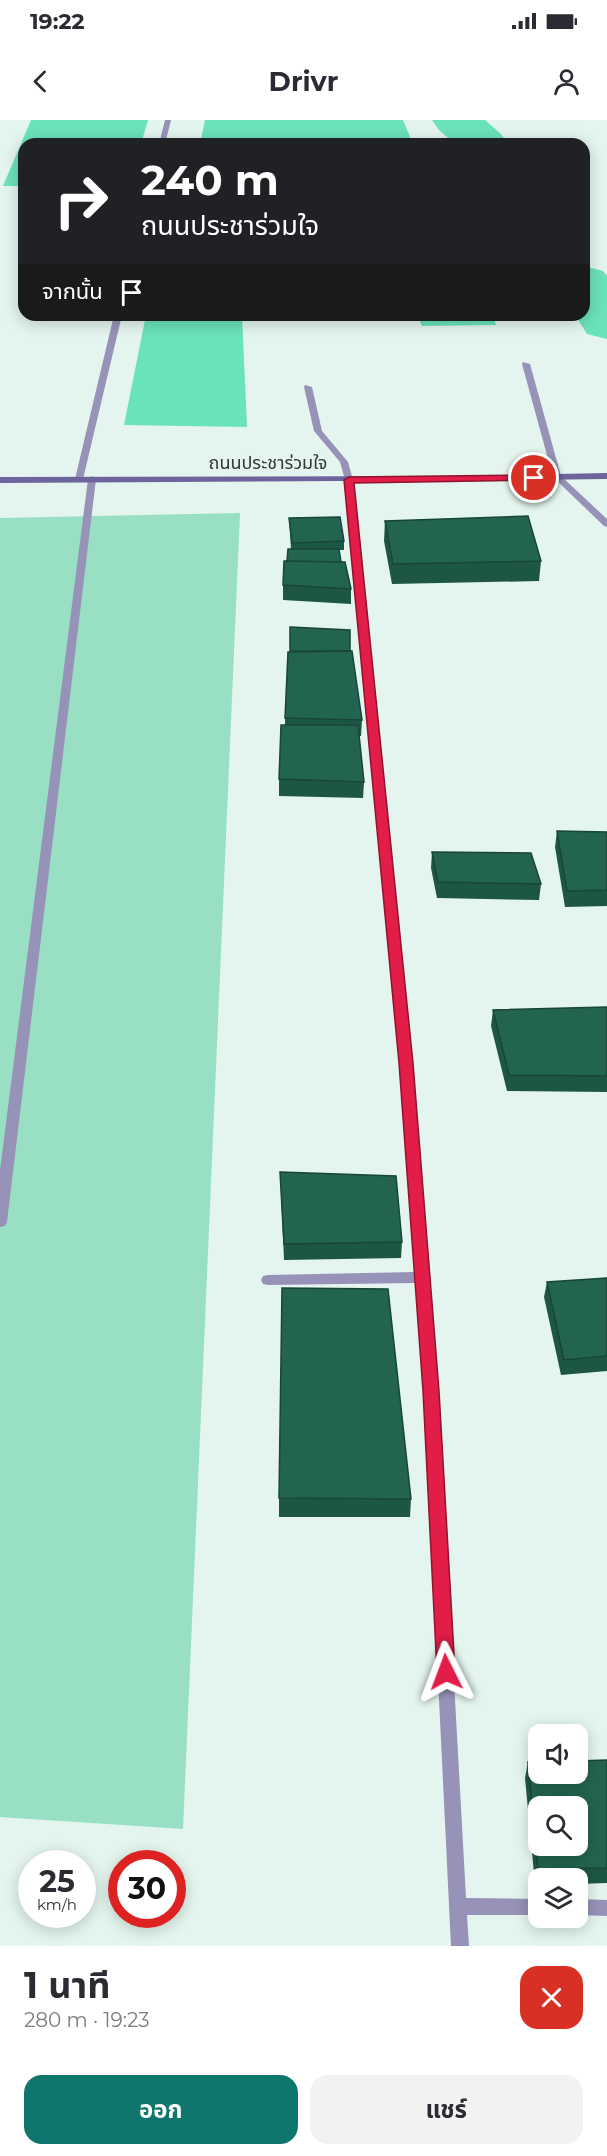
<!DOCTYPE html>
<html lang="th">
<meta charset="utf-8">
<style>
:root{--surface:#fff;--page:#f2f2f3;--text:#2b2b33;--muted:#7c7c81;--accent:#0f766e}
body{margin:0;font-family:Montserrat,"Noto Sans Thai",sans-serif;background:var(--page);color:var(--text);height:100vh;display:flex;flex-direction:column;font-size:22px;white-space:nowrap}
*{box-sizing:border-box;margin:0}
p{font-size:20px;color:var(--muted)}
.icon{flex:none;width:33px;height:33px;fill:none;stroke:currentColor;stroke-width:2;stroke-linecap:round;stroke-linejoin:round}
.map{position:relative;height:1826px;overflow:hidden}
.sheet{display:flex;flex-direction:column;background:var(--surface);flex:1}
.sheet>*{flex:none}
.banner{position:absolute;left:18px;top:18px;width:572px;height:183px;border-radius:18px;box-shadow:0 3px 15px #0003;background:#202124;color:#fff;overflow:hidden}
.buttons{position:absolute;left:528px;top:1604px;display:grid;gap:12px}
.buttons a{display:grid;place-items:center;width:60px;height:60px;border-radius:12px;background:var(--surface);box-shadow:0 3px 15px #0003;font-size:30px}
.speed{position:absolute;left:18px;top:1730px;display:flex;gap:12px;font-size:30px;font-weight:700;text-align:center}
.speed>*{display:grid;place-content:center;width:78px;height:78px;border-radius:50%;background:var(--surface);box-shadow:0 3px 15px #0003;line-height:1}
.speed small{font-size:15px;font-weight:400}
.speed .limit{border:9px solid #d22;background:#fff;color:#111}
.pin{position:absolute;display:grid;place-items:center;width:51px;height:51px;color:#fff;margin:-26px;border:3px solid #fff;border-radius:50%;box-shadow:0 2px 6px #0007}
.me{position:absolute;width:66px;margin:-33px;rotate:357deg;stroke-linejoin:round;filter:drop-shadow(0 0 4px #0008)}
.turn{display:flex;align-items:center;gap:21px;height:126px;padding:0 24px;font-size:27px}
.turn .icon{width:78px;height:78px;stroke-width:2.5}
.turn b{display:block;font-size:42px;line-height:51px}
.then{display:flex;align-items:center;height:57px;padding:0 24px;background:#0003;gap:12px;font-size:22px}
.round{display:grid;place-items:center;flex:none;width:63px;height:63px;border-radius:18px;background:var(--page)}
.summary{display:flex;align-items:center;justify-content:space-between;height:102px;padding:0 24px}
h1{font-size:36px;font-weight:700;line-height:45px}
.primary-button{display:flex;gap:12px;margin-top:auto;padding:12px 24px}
.primary-button a{flex:1;height:69px;border-radius:18px;background:var(--accent);color:#fff;font-size:24px;font-weight:700;line-height:69px;text-align:center}
.primary-button a+a{background:var(--page);color:var(--text)}
.status{display:flex;justify-content:space-between;align-items:center;height:42px;padding:0 30px;background:var(--surface);direction:ltr}
.status svg{height:16px;fill:currentColor}
header{display:flex;justify-content:space-between;align-items:center;height:78px;padding:0 24px;background:var(--surface);font-size:27px;font-weight:700}
.map>svg:first-child{display:block}
</style>
<div class="status"><b>19:22</b><svg viewBox="0 0 49 12"><path d="M0 12V9h3v3zM5 12V6h3v6zM10 12V3h3v9zM15 12V0h3v12zM26 1h20v11H26zM47 4h2v5h-2z"/></svg></div>
<header><svg class="icon" aria-label="back" viewBox="0 0 24 24"><path d="M15 5l-7 7 7 7"/></svg>Drivr<svg class="icon" aria-label="person" viewBox="0 0 24 24"><circle cx="12" cy="8" r="4"/><path d="M4 21q1-7 8-7t8 7"/></svg></header>
<div class="map">
<svg width="607" height="1826" viewBox="0 0 607 1826">
<rect width="100%" height="100%" fill="#e3f5ee"/>
<path fill="#99dfc4" d="M240,393l-57,1316 -183,-12v-1299z"/>
<path fill="#6ae2ba" d="M31,0h117l-7,24h-117v42h-21z
M205,0h198l10,24h-213z
M146,195h96l5,112 -123,-2z
M417,195h76l3,10 -74,1z"/>
<g fill="none" stroke-linecap="round" stroke-linejoin="round">
<path fill="#6ae2ba" fill-rule="evenodd" d="M432,0h53l16,14 7,10h-53l-16,-14z
M584,146l19,5 4,5v63l-20,-5 -12,-19h9z"/>
<path fill="#9792b8" fill-rule="evenodd" d="M165,0h6l-6,24h-6z
M114,195h8l-39,164 -4,3 -4,-3z
M523,242l7,2 31,112 46,43v8l-3,-1 -51,-49 -31,-113z
M305,265l7,2 10,44 26,31 5,18 59,583 26,328 28,507 72,1v16h-71l2,31h-18l-27,-555 -8,-108 -148,2 -5,-1 -2,-4 2,-4 5,-1 147,-3 -15,-209 -55,-583 -5,-18 -26,-31 -10,-44z
M92,356l4,3 -89,743 -2,4 -5,1v-57l88,-691z
M578,1779l29,1v16l-29,-1z"/>
<path fill="#6d649b" fill-rule="evenodd" d="M607,353v6l-76,1 -531,3v-6l455,-1z"/>
</g>
<path fill="#1e5645" d="M289,398l55,23v9h-5l2,12 10,27v15l-68,-4v-15l4,-24 4,-12z
M385,401l156,40 -2,20 -147,3 -8,-43z
M350,531l12,69 -1,16h-2l5,46 -1,16 -84,-2v-17l6,-54v-7z
M557,711l50,1v74l-42,1 -10,-60z
M432,732l109,32 -2,16 -102,-2 -6,-30z
M607,887v85l-100,-1 -16,-65 2,-16z
M280,1052l122,70 -1,16 -117,2z
M607,1158v93l-46,4 -17,-78 3,-15z
M279,1378l132,1 -1,18h-131z
M607,1640v123l-29,1v-6h-40v6h-3l-10,-106 3,-16z"/>
<path fill="#236450" stroke="#184638" stroke-width="1.5" fill-rule="evenodd" d="M528,396l13,45 -148,3 -8,-43z
M340,397l4,24 -52,2 -3,-25z
M288,429h51l2,13 -54,-1z
M284,441l61,1 6,27 -68,-4z
M290,507l60,3v21h-60z
M352,531l10,69 -77,-2 3,-66z
M281,605h77l6,57 -85,-3z
M557,711l50,1v58l-40,1z
M432,732l99,1 10,31 -103,-2z
M607,887v69l-98,-1 -16,-65z
M280,1052l116,4 6,66 -118,2z
M607,1158v78l-43,4 -17,-78z
M282,1168l106,1 23,210 -132,-1z
M607,1640v108l-69,1 -10,-107 10,-1v12h40v-12zM538,1686h40v39h-40z"/>
<path fill="#e11d48" stroke="#92132f" stroke-width="1.5" d="M534,355l4,1v4l-184,3 59,580 26,328 16,281 -3,6 -6,3 -6,-3 -3,-6 -14,-281 -24,-328 -55,-583 5,-3z"/>
<g text-anchor="middle" dominant-baseline="central" stroke-width="6" stroke-linejoin="round" paint-order="stroke">
<g font-size="18" fill="#313835" stroke="#e3f5ee">
<text x="268" y="343">ถนนประชาร่วมใจ</text>
</g>
</g>
</svg>
<div class="buttons">
<a><svg class="icon" aria-label="sound" viewBox="0 0 24 24"><path d="M4 9h4l5-4v14l-5-4H4zM17 9q2 3 0 6"/></svg></a>
<a><svg class="icon" aria-label="search" viewBox="0 0 24 24"><circle cx="10" cy="10" r="6"/><path d="M15 15l6 6"/></svg></a>
<a><svg class="icon" aria-label="layers" viewBox="0 0 24 24"><path d="M12 4l9 5-9 5-9-5zM3 14l9 5 9-5"/></svg></a>
</div>
<div class="speed"><div>25<small>km/h</small></div><div class="limit">30</div></div>
<div class="pin" style="left:534px;top:358px;background:#d93025"><svg class="icon" aria-label="arrive" viewBox="0 0 24 24"><path d="M6 21V4h12l-3 4 3 4H6"/></svg></div>
<svg class="me" style="left:446px;top:1552px" viewBox="-20 -20 40 40"><path d="M0-17L14 15 0 8-14 15z" fill="#e11d48" stroke="#fff" stroke-width="4"/></svg>
<div class="banner">
<div class="turn"><svg class="icon" aria-label="right" viewBox="0 0 24 24"><path d="M7 20v-9h11M14 6l5 5-5 5"/></svg><div><b>240 m</b>ถนนประชาร่วมใจ</div></div>
<div class="then">จากนั้น<svg class="icon" aria-label="arrive" viewBox="0 0 24 24"><path d="M6 21V4h12l-3 4 3 4H6"/></svg></div>
</div>
</div>
<section class="sheet">
<div class="summary"><div><h1>1 นาที</h1><p>280 m · 19:23</p></div><a class="round" style="background:#d93025;color:#fff"><svg class="icon" aria-label="close" viewBox="0 0 24 24"><path d="M6 6l12 12M18 6L6 18"/></svg></a></div>
<div class="primary-button"><a>ออก</a><a>แชร์</a></div>
</section>
